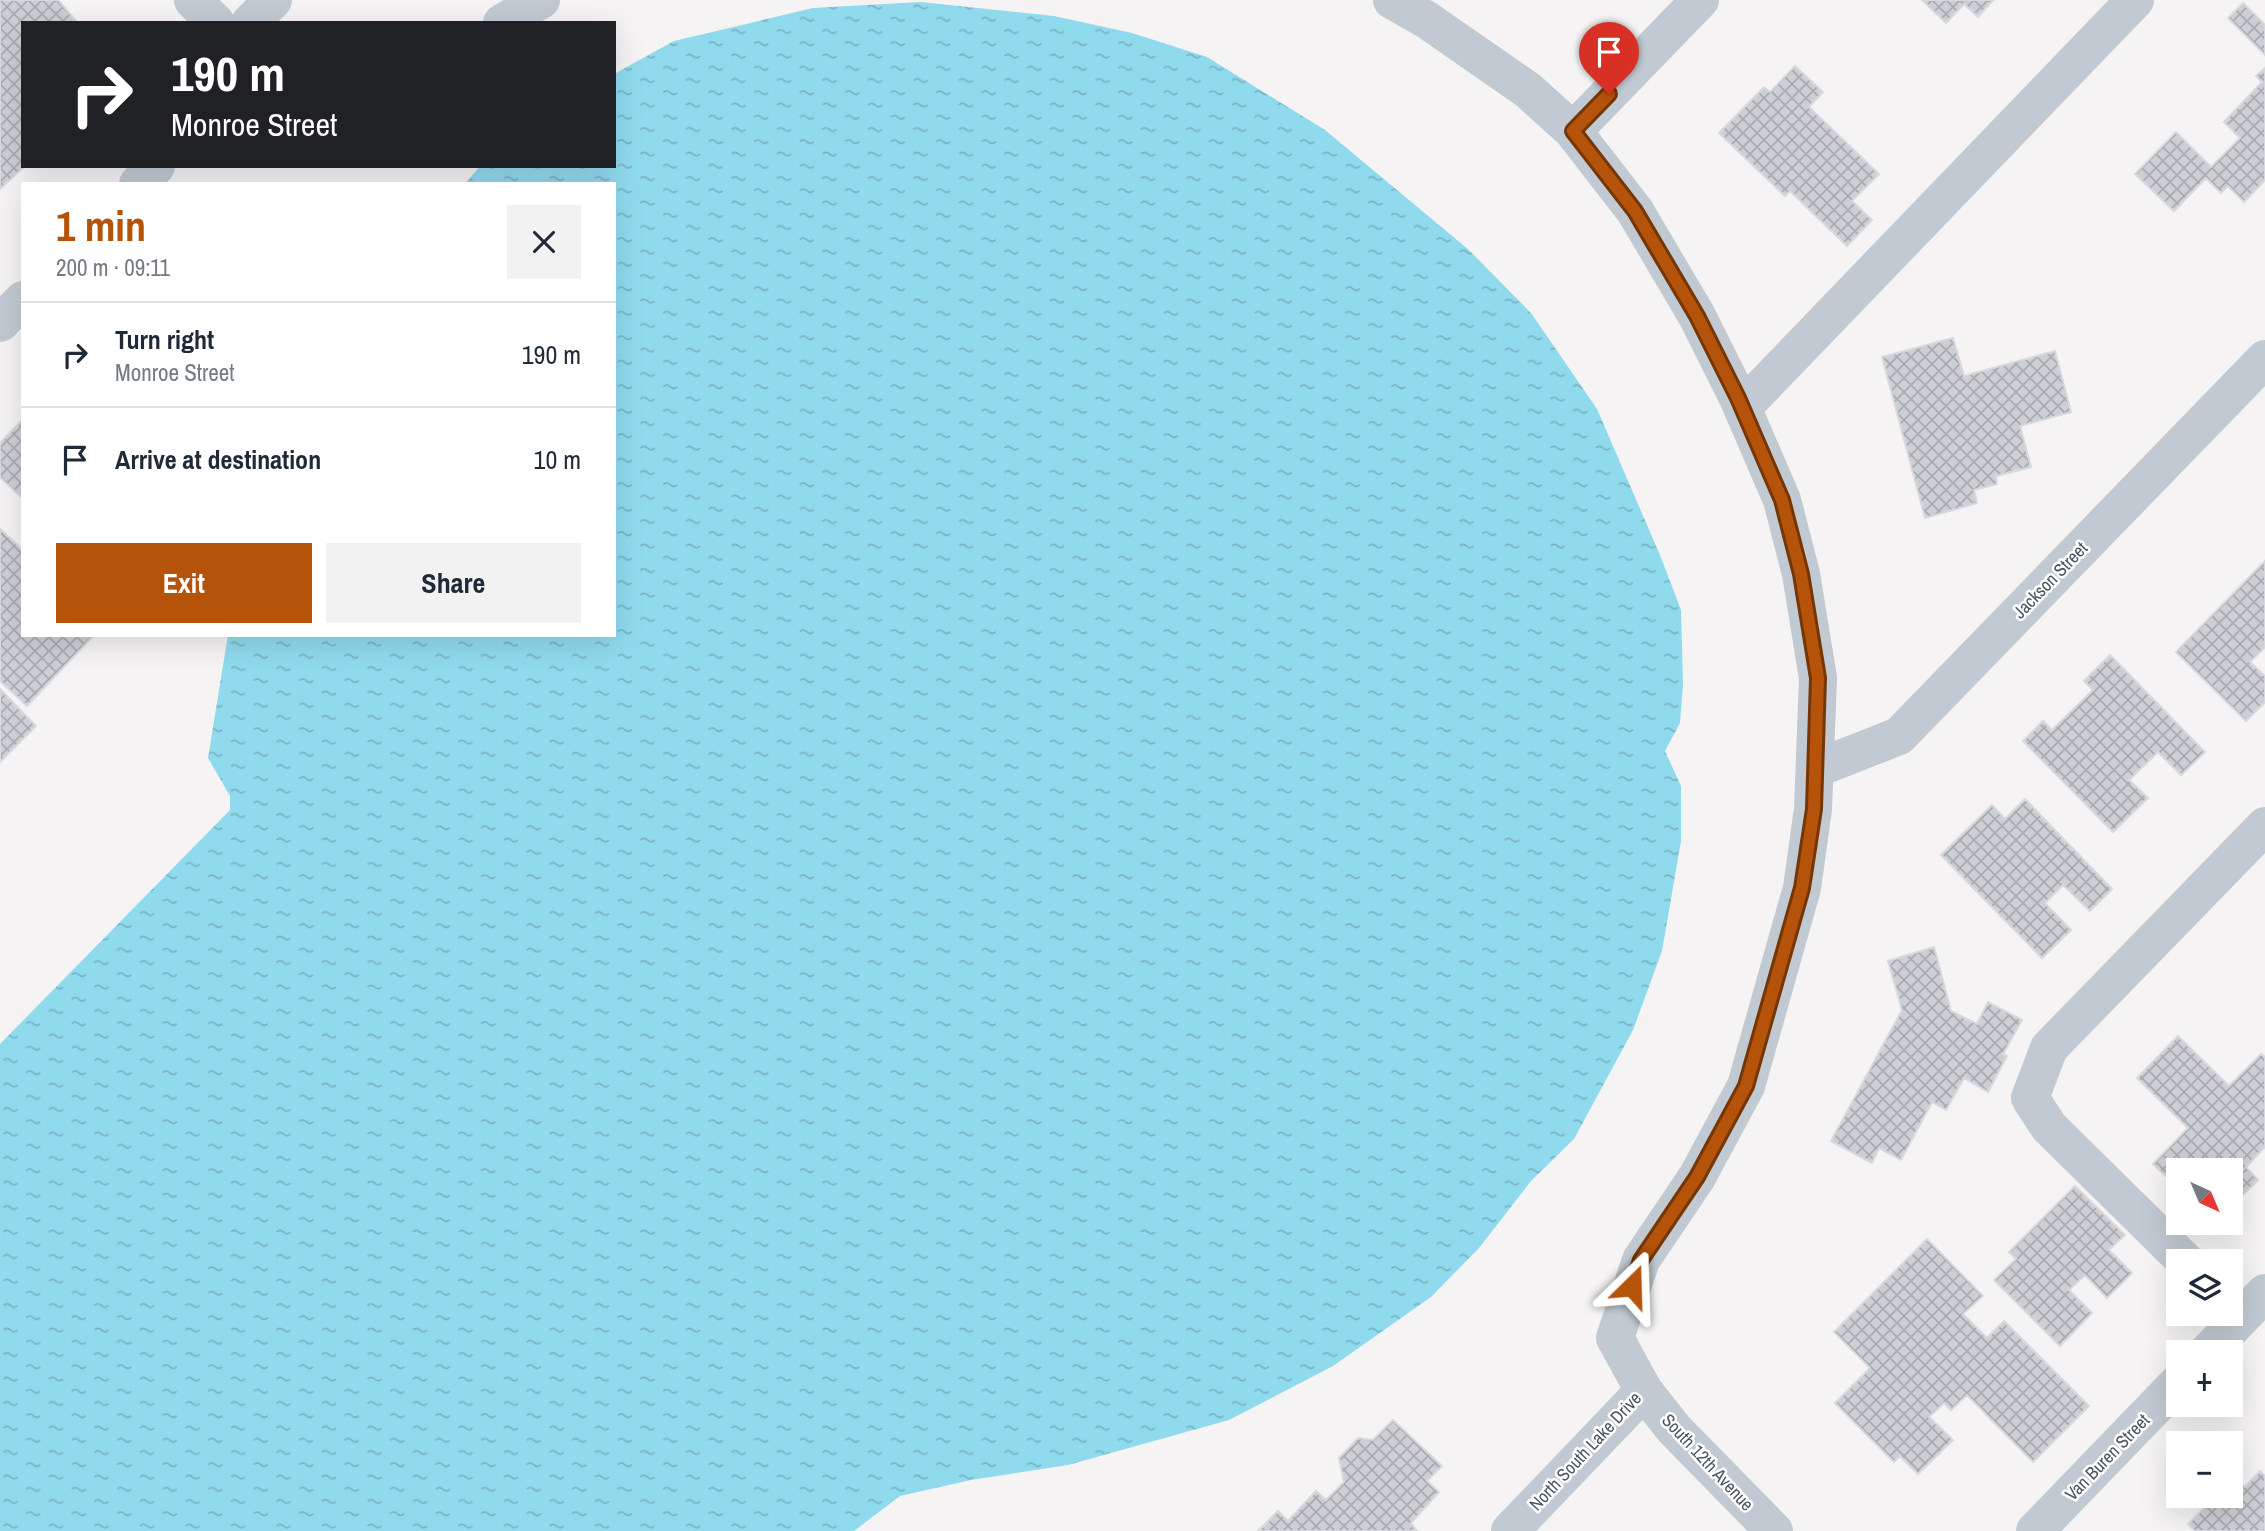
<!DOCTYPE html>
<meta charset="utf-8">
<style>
:root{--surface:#fff;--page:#f2f2f3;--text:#1f2937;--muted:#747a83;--line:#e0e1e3;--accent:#b45309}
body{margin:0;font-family:"Archivo Narrow",sans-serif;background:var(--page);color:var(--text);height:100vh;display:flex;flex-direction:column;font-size:26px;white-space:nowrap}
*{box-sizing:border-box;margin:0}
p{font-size:23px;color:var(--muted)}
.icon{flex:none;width:38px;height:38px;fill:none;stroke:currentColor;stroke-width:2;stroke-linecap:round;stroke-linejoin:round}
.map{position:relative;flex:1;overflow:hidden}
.side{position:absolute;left:21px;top:182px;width:595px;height:455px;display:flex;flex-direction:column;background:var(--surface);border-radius:0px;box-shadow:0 7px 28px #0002}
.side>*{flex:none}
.top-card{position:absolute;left:21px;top:21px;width:595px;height:147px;border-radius:0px;box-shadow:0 7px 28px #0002;background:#202124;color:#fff;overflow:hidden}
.needle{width:46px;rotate:136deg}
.buttons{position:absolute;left:2166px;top:1158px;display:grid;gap:14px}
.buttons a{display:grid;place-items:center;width:77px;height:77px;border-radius:0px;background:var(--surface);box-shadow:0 7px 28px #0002;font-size:35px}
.pin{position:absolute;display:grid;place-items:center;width:60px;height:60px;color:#fff;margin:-72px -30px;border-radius:50% 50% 50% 0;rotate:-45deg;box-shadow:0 0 7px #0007}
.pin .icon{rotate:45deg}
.me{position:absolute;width:77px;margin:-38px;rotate:22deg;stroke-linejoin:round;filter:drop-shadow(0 0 5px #0008)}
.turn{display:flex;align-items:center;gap:24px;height:147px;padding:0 35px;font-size:32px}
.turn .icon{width:91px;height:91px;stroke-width:2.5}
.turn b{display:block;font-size:49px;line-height:60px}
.round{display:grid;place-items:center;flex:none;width:74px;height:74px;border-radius:0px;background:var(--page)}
.head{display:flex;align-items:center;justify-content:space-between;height:119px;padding:0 35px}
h1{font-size:42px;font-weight:700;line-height:52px;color:var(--accent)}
.cta{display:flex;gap:14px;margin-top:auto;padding:14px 35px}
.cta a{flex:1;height:80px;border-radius:0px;background:var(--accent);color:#fff;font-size:28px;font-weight:700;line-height:80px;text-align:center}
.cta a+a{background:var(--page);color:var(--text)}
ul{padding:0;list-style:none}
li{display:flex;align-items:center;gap:21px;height:105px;padding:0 35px;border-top:2px solid var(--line)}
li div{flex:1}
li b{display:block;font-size:26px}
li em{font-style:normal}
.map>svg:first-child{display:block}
</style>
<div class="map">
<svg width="2265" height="1531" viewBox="0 0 2265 1531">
<defs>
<pattern id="water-ripples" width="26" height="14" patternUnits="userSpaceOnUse" patternTransform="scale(1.75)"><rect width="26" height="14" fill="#90daee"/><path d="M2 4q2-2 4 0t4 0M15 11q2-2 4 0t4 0" fill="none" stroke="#78b4c4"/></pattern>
<pattern id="building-cross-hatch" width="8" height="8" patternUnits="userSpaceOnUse" patternTransform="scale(1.75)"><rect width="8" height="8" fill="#cdcfd5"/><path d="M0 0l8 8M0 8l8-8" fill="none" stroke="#a8abb0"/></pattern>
</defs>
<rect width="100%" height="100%" fill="#f5f3f3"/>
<path fill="url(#water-ripples)" d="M921,2l133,14 78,17 75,24 118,73 144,120 62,63 66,96 63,146 21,55 2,74 -3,39 -15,28 16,35v55l-19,110 -29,79 -59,109 -43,42 -52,67 -48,49 -98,69 -104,54 -161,45 -97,15 -71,16 -46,35h-854v-487l230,-234v-14l-22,-38 20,-123h386v-451h-149l15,-18h134v-92l60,-33 139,-33z"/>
<path fill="url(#building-cross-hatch)" stroke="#d7d9de" stroke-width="2" d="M0,0h58l20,23h-55v143h2l-25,23z
M1922,0h71l-15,17 -14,-13 -18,19z
M2243,3l22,22v30l-37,-37z
M1795,66l28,26 -14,15 70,67 -27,27 20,19 -25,26 -57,-55 -5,5 -66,-63 45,-46 6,5z
M2265,68v112l-21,22 -16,-16 -7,7 -15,-15 -32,33 -39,-37 41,-42 35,35 29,-29 -16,-16 38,-40 -6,-6z
M1953,338l11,38 91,-25 16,61 -51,14 11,41 -35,9 1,8 -23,6 3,13 -52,15 -43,-161z
M23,419v80l-23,-22v-34z
M0,529l23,21v85h71l-67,71 -27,-25z
M2265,561v86l-15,15 15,14v26l-19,19 -70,-69z
M2110,655l95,97 -24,23 -23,-23 -29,28 19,18 -35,34 -90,-91 20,-20 9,9 41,-40 -9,-9z
M0,689l36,37 -36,36z
M2025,799l87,90 -22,22 -27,-26 -18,18 26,27 -29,28 -101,-103 51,-50 13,14z
M1934,947l17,64 26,13 11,-22 34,18 -19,34 4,2 -19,36 -24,-14 -18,32 -14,-8 -31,58 -22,-12 -7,15 -41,-22 71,-131 -14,-49z
M2178,1036l51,50 32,-32 4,3v90l-19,20 12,13 -27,27v-36h-52v18l-26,-25 35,-36 -51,-50z
M2075,1186l50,49 -16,15 23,23 -25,25 -22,-23 -16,15 23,23 -32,33 -66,-66 22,-21 -7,-7z
M1927,1239l56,57 -20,18 24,24 17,-17 85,85 -56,56 -66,-67 -16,15 -7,-7 -15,14 24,23 -35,34 -18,-18 -6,6 -59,-59 35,-35 -36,-36z
M1393,1420l49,46 -15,15 12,11 -28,31 6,8h-159l20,-20 10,10 28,-30 10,9 18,-18 -5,-24 19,-20 15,2z
M2260,1471l5,5v55h-70l-7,-7 28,-28h15v-16l3,-3 11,10z"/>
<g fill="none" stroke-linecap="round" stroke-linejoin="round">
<path stroke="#c1cad2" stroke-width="38" d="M193,0l23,23
M1392,0l35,20 102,71 44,40 62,80 62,105 41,82 44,102 19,74 17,104 -5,131 -11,79 -56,198 -49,91 -56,83 -26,78 29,53 30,38 100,102
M250,23l23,-23
M502,23l39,-23
M1573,131l127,-131
M138,184l18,-18
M0,323l23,-23
M1742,408l393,-408
M1815,769l84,-33 366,-377
M2186,1262l-137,-135 -19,-29 19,-50 216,-222
M2207,1353l58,-60
M1510,1531l134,-140
M2035,1531l144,-149"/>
</g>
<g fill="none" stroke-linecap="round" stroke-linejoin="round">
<defs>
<path id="route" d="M1609,94l-36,37 62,80 62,105 41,82 44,102 19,74 17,104 -4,131 -12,79 -56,198 -49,91 -56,83 -9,26"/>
</defs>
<use href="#route" stroke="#753606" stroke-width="18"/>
<use href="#route" stroke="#b45309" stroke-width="12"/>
</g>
<g text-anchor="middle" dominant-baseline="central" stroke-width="5" stroke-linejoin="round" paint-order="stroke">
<g font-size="18" fill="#4a5661" stroke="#fff">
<text transform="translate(2050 580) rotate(-46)">Jackson Street</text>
<text transform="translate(1585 1451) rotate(-47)">North South Lake Drive</text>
<text transform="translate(2107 1457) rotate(-46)">Van Buren Street</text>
<text transform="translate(1708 1462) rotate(47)">South 12th Avenue</text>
</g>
</g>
</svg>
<div class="buttons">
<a><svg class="needle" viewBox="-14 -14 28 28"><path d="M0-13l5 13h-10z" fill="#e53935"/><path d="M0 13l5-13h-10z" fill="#747a83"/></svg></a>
<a><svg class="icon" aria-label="layers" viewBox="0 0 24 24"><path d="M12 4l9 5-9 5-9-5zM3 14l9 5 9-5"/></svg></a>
<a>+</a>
<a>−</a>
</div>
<div class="pin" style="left:1609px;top:94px;background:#d93025"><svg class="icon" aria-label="arrive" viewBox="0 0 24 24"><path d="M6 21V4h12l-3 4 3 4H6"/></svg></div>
<svg class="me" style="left:1632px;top:1286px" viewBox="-20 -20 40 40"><path d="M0-17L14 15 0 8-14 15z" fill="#b45309" stroke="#fff" stroke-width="4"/></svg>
<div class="top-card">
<div class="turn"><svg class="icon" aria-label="right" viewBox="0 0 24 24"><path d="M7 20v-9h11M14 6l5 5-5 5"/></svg><div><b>190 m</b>Monroe Street</div></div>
</div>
<section class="side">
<div class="head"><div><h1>1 min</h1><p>200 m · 09:11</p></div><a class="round"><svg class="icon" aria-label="close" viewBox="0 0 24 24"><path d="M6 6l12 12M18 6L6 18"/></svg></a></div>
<ul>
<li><svg class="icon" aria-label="right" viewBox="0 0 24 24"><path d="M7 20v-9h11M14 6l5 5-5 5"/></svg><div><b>Turn right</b><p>Monroe Street</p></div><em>190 m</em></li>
<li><svg class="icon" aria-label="arrive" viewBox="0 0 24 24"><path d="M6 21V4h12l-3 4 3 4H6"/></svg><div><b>Arrive at destination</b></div><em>10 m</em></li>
</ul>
<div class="cta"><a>Exit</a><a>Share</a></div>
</section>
</div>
